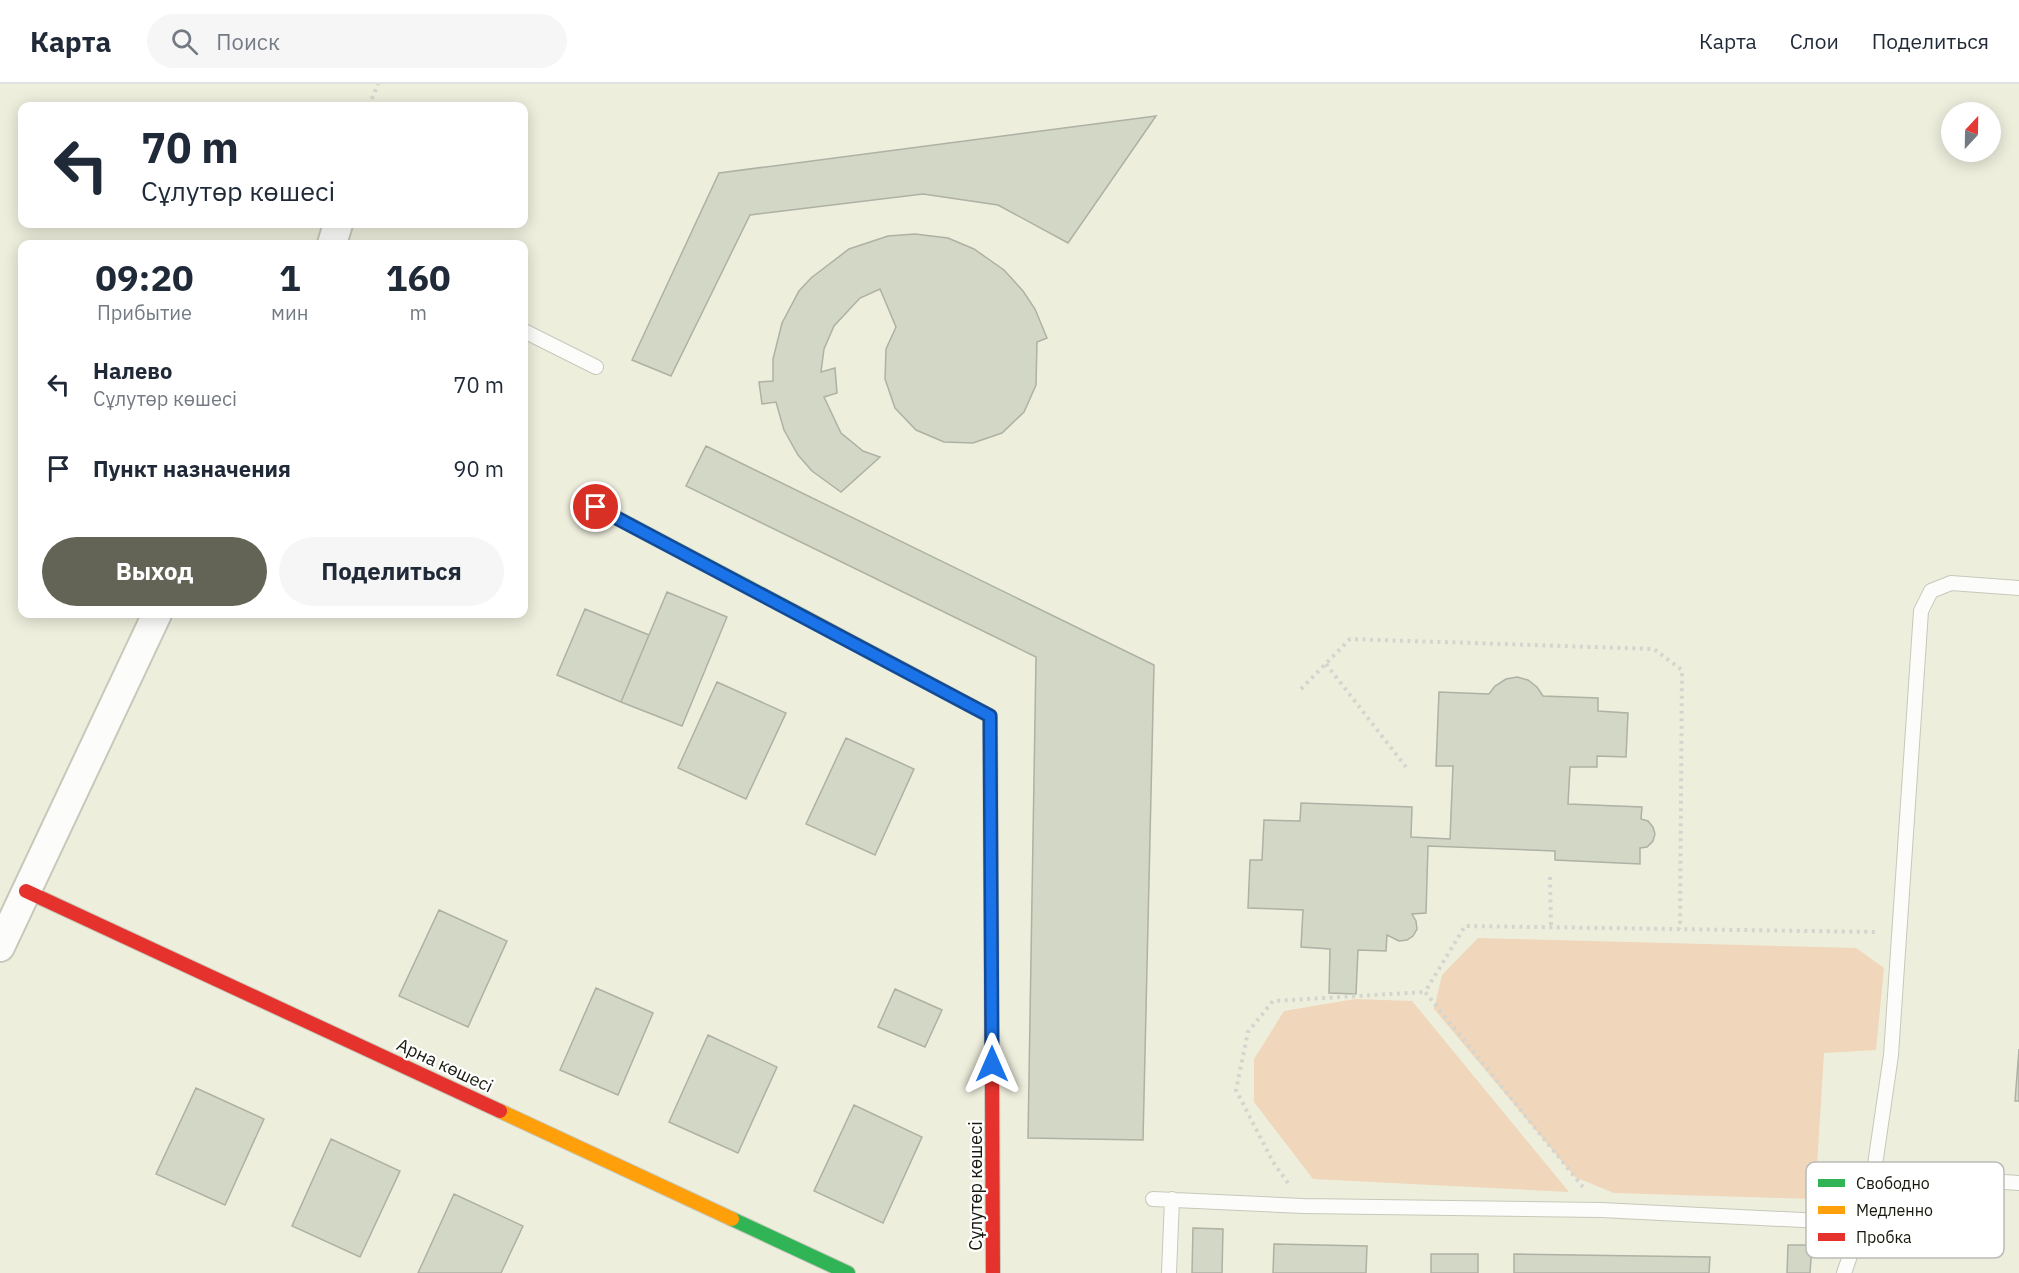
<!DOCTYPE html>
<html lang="ru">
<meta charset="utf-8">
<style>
:root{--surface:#fff;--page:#f6f6f7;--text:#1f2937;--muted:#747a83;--line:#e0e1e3;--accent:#636456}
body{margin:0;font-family:"IBM Plex Sans",sans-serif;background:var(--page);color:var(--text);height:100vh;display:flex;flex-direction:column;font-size:22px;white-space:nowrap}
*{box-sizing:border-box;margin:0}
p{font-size:20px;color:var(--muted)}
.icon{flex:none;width:33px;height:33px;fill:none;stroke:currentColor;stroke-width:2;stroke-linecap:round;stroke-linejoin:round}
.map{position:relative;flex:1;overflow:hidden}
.side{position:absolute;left:18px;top:156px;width:510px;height:378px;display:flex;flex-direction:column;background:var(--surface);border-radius:12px;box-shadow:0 3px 15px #0003}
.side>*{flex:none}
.banner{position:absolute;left:18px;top:18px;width:510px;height:126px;border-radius:12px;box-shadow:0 3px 15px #0003;background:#fff;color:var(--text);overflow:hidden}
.needle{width:39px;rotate:22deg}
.buttons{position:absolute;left:1941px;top:18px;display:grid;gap:12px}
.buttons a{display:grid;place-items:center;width:60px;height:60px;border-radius:50%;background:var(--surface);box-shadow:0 3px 15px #0003;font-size:30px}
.pin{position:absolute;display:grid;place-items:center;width:51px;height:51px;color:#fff;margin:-26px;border:3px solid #fff;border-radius:50%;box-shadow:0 2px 6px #0007}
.me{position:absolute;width:66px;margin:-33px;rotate:0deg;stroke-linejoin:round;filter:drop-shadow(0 0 4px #0008)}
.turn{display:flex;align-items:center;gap:21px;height:126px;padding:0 24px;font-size:27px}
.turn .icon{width:78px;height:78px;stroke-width:2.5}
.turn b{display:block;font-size:42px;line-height:51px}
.eta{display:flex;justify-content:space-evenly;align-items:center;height:102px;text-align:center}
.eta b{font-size:36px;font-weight:700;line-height:42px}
.action{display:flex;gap:12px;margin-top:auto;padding:12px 24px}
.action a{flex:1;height:69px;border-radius:36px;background:var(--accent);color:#fff;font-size:24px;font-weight:700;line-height:69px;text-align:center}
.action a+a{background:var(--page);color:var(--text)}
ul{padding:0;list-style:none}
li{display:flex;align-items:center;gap:18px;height:84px;padding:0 24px}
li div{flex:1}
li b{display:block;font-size:22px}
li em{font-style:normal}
header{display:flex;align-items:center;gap:36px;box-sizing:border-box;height:84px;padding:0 30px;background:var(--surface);border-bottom:2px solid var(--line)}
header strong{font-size:28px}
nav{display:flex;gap:33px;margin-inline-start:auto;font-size:21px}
.search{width:420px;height:54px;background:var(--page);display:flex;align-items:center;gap:15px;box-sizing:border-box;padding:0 21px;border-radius:33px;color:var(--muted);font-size:22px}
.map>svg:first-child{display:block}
</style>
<header>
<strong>Карта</strong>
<div class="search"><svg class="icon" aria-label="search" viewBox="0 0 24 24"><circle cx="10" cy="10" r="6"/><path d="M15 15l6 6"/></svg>Поиск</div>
<nav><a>Карта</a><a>Слои</a><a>Поделиться</a></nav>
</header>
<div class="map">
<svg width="2019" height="1189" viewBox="0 0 2019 1189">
<rect width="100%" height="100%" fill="#eed"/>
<path fill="#f0d6ba" d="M1478,854l378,10 28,20 -8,82 -52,3 -9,146 -201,-6 -39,-16 -141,-168 8,-34z
M1355,915l57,2 157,191 -256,-13 -59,-77v-43l30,-48z"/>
<path fill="#d2d7c6" stroke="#aeb1a4" stroke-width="1.5" d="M1156,32l-88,127 -70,-38 -75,-11 -173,21 -79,161 -39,-16 87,-187z
M915,150l33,4 26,11 30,21 19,21 12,18 12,29 -10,4 -1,43 -12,27 -22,21 -29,10 -29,-1 -28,-12 -21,-22 -10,-29 1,-30 10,-22 -16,-38 -20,9 -26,28 -10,23 -3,23 14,-4 2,25 -13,4 17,36 22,18 17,6 -39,35 -29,-21 -14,-16 -14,-25 -8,-28 -14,2 -3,-22 14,-1v-22l9,-36 17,-32 12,-13 38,-29 39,-13z
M706,362l448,219 -11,475 -115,-2 8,-481 -350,-171z
M667,508l60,25 -45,109 -61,-24z
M585,525l64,26 -28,67 -64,-27z
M1517,593l11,3 9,7 6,9 55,2v13l30,2 -2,44 -29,-1v11h-27l-2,37 74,3 -1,12 7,2 5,6 2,7 -2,7 -6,6 -7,1v16l-85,-4v-9l-127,-5 -2,67 -14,1 4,7 1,8 -4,7 -6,4 -8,1 -12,-6 -1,16 -28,-1 -2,44 -27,-1 1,-44 -29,-2 2,-37 -55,-2 2,-48h12l2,-40 36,1 1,-18 111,4 -1,30 39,2 3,-73h-17l3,-74 50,2 6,-8 11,-7z
M717,598l69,31 -40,86 -68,-31z
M846,654l68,31 -39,86 -69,-31z
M439,826l68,31 -39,86 -69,-31z
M596,904l57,25 -35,82 -58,-25z
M895,905l47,21 -17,37 -47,-20z
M708,951l69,32 -39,86 -69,-31z
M2019,965v52h-4z
M196,1004l68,31 -39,86 -69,-31z
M854,1021l68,32 -39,86 -69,-32z
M331,1055l69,32 -40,86 -68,-31z
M454,1110l69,32 -22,47h-83z
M1193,1144l30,1 -1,44h-30z
M1274,1160l93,2 -1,27h-93z
M1788,1161h24l-2,28h-23z
M1431,1170h47v19h-47z
M1514,1170l196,3 -1,16h-195z"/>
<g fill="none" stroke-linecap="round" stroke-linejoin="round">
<defs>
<path id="lane" d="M524,247l72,36
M1875,1089l144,10
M1153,1115l150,7 298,4 260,13
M1169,1189l3,-74
M1844,1189l26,-74 21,-144 30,-444 10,-20 20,-8 68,5"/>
<path id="street" d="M332,160l6,-20
M0,863l157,-333"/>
<path id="fast" d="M596,423l212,112
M732,1135l116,54"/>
<path id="slow" d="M808,535l182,97 1,175
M500,1027l232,108"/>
<path id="jam" d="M26,807l474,220
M991,807l2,382"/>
</defs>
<use href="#lane" stroke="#c7c8ba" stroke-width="16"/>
<use href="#street" stroke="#c7c8ba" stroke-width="32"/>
<use href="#fast" stroke="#c7c8ba" stroke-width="16"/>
<use href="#slow" stroke="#c7c8ba" stroke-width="16"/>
<use href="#jam" stroke="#c7c8ba" stroke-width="16"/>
<path stroke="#d5d5d0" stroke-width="4" stroke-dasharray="3 4.5" stroke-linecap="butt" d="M369,22l9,-22
M1326,580l80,103
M1301,605l49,-50 304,10 28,21 -2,259
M1550,793l1,50
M1288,1099l-15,-21 -37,-72 12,-58 25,-31 152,-9
M1583,1103l-158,-195 40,-66 411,6"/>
<use href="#lane" stroke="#fcfcfa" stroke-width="14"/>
<use href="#street" stroke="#fcfcfa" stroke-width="28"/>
<use href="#fast" stroke="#30b455" stroke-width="14"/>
<use href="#slow" stroke="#ff9f0a" stroke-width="14"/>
<use href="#jam" stroke="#e5322d" stroke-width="14"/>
</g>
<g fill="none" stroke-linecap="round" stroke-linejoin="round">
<defs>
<path id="route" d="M596,423l394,209 2,348"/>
</defs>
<use href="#route" stroke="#114b97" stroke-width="15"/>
<use href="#route" stroke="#1a73e8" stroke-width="10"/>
</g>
<g text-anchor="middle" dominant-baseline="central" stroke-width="4.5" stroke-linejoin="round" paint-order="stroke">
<g font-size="18" fill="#18190e" stroke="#fff">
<text transform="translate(445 981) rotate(25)">Арна көшесі</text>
<text transform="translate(975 1102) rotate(-90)">Сұлутөр көшесі</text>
</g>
</g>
<rect x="1806" y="1078" width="198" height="96" rx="9" fill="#fff" stroke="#babab7" stroke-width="1.5"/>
<rect x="1818" y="1095" width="27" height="8" fill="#30b455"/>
<rect x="1818" y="1122" width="27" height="8" fill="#ff9f0a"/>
<rect x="1818" y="1149" width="27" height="8" fill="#e5322d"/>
<g font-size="16" fill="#18190e">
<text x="1856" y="1105">Свободно</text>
<text x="1856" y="1132">Медленно</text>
<text x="1856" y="1159">Пробка</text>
</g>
</svg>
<div class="buttons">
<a><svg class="needle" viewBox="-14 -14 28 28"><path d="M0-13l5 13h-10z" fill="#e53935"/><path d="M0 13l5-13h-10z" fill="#747a83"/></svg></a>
</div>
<div class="pin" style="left:596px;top:423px;background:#d93025"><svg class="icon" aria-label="arrive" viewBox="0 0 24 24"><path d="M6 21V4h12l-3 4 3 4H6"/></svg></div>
<svg class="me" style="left:992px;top:980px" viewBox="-20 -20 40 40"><path d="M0-17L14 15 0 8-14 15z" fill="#1a73e8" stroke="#fff" stroke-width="4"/></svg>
<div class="banner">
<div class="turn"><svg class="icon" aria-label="left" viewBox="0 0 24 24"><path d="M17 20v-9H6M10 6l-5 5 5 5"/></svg><div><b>70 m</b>Сұлутөр көшесі</div></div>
</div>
<section class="side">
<div class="eta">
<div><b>09:20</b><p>Прибытие</p></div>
<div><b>1</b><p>мин</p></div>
<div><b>160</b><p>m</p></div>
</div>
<ul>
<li><svg class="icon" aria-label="left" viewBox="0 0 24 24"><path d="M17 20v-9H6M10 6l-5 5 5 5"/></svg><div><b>Налево</b><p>Сұлутөр көшесі</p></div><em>70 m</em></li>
<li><svg class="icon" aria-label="arrive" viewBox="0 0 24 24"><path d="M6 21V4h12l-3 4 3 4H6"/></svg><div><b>Пункт назначения</b></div><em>90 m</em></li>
</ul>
<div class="action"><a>Выход</a><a>Поделиться</a></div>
</section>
</div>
